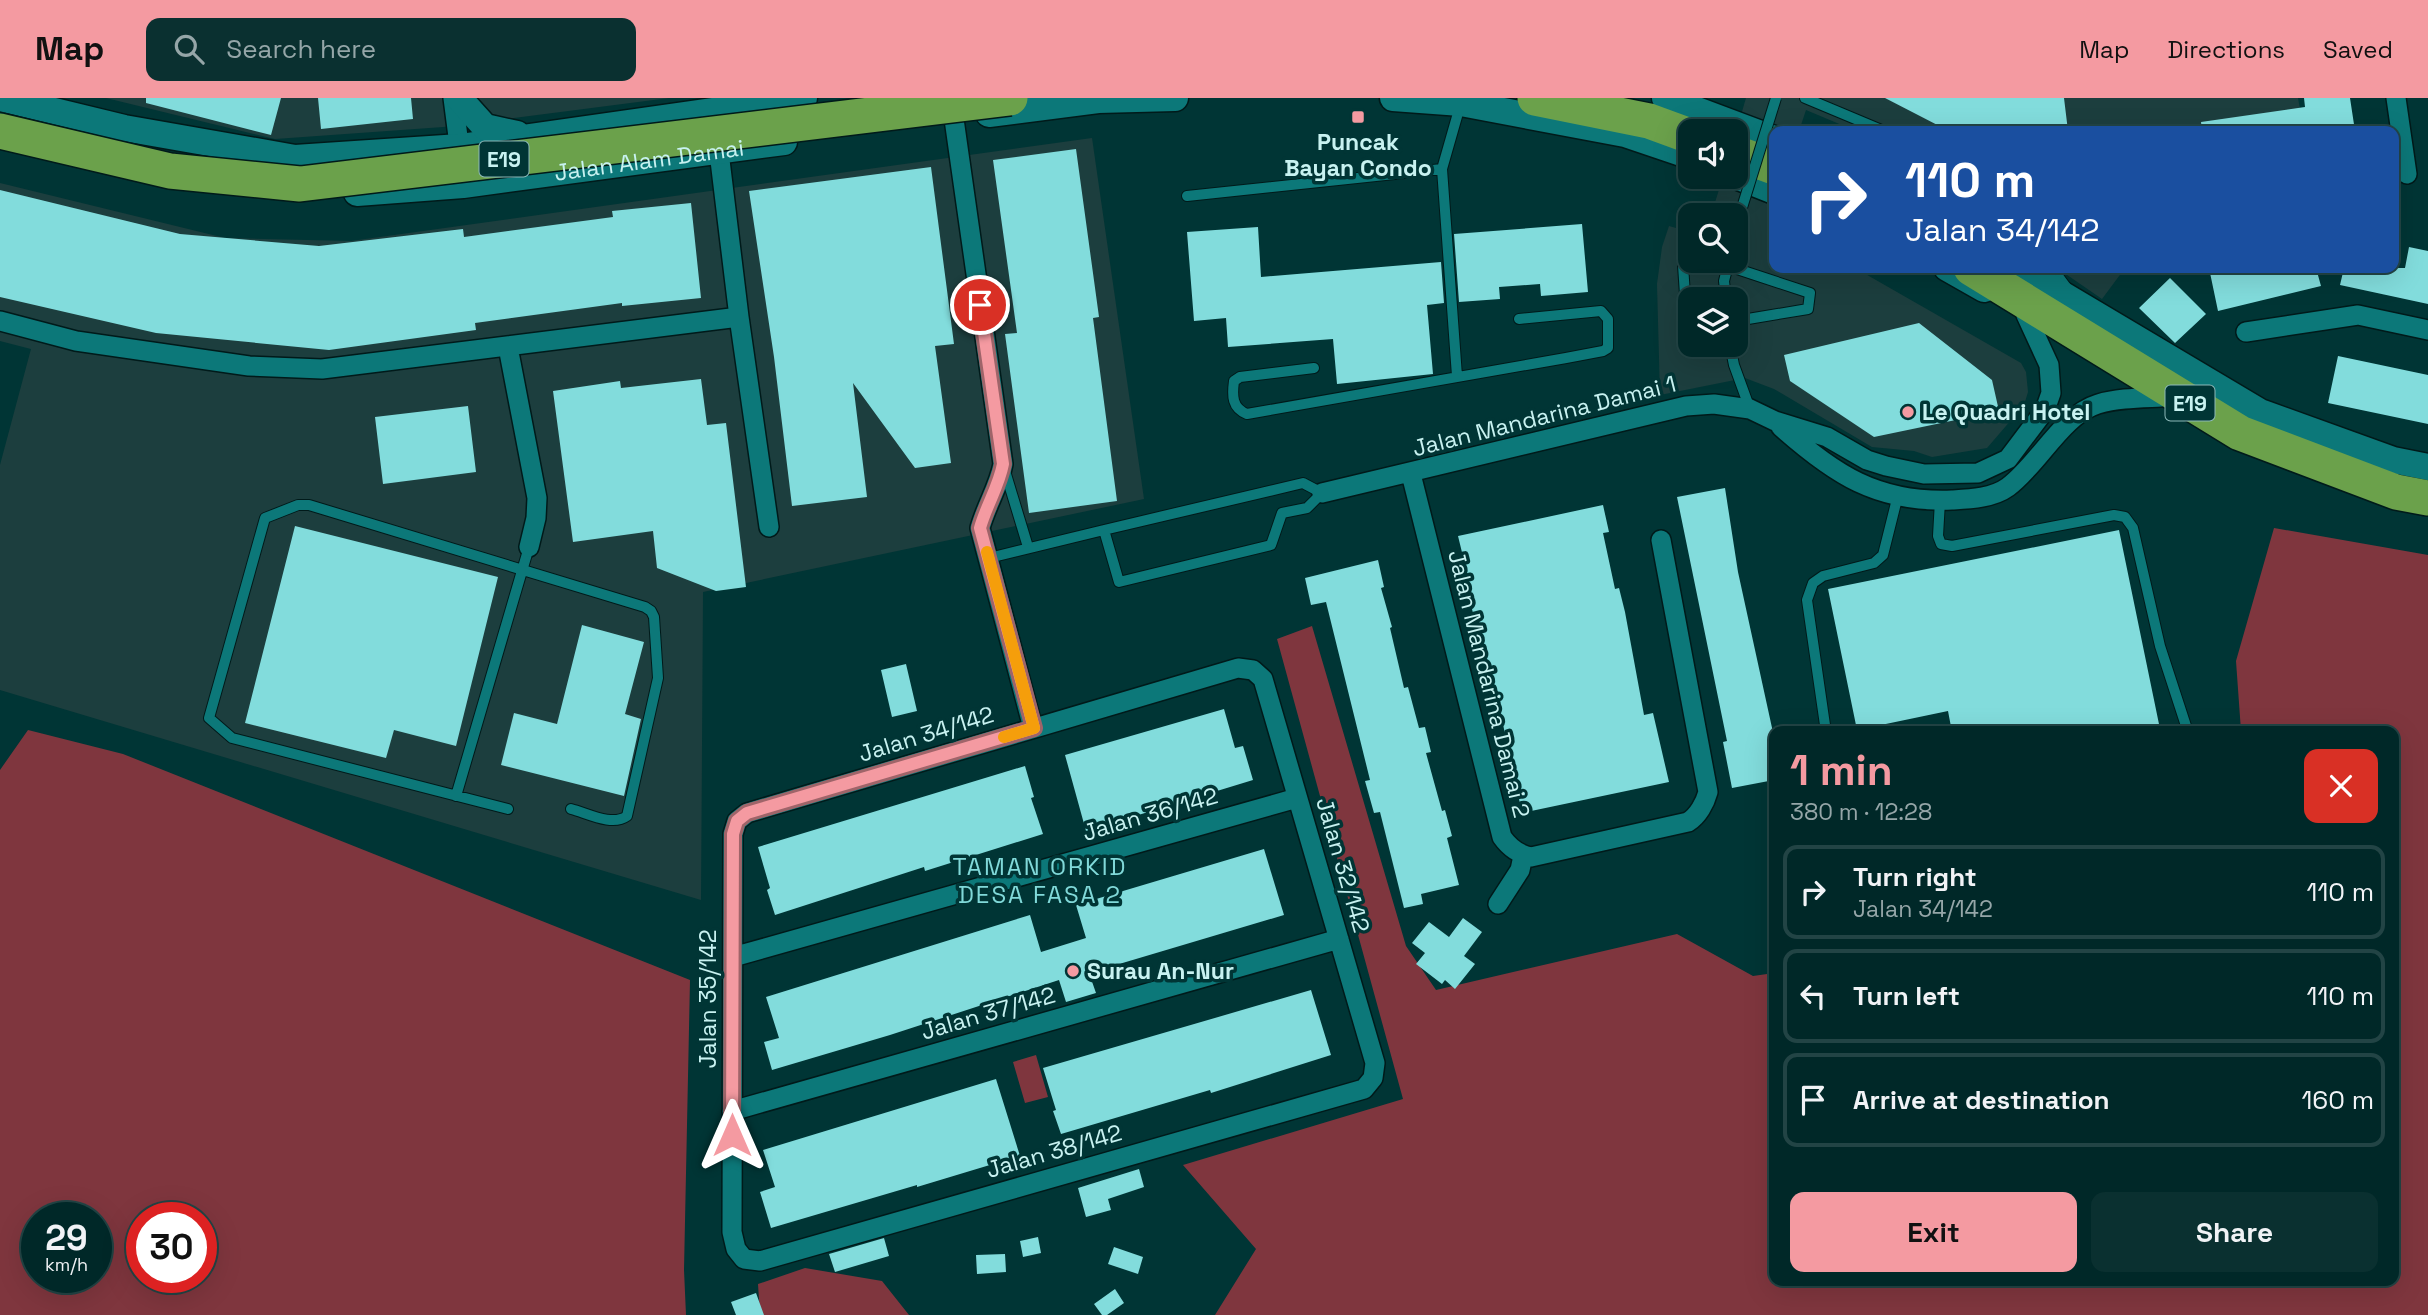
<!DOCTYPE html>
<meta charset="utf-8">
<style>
:root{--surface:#002828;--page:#0a3030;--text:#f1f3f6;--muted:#95a6a8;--line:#224445;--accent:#f49aa1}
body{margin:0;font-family:"Space Grotesk",sans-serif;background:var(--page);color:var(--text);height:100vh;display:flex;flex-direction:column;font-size:26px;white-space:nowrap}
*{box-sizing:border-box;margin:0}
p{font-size:23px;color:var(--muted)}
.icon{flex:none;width:38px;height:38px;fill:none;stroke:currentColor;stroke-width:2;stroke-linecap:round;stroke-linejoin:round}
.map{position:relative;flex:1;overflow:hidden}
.side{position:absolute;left:1769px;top:628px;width:630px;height:560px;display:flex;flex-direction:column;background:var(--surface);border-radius:14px;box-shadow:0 7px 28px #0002,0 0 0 2px var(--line)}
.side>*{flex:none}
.guide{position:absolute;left:1769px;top:28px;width:630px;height:147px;border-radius:14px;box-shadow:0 7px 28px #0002,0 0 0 2px var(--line);background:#1a4fa0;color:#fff;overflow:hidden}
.fabs{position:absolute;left:1678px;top:21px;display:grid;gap:14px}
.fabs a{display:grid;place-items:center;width:70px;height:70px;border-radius:14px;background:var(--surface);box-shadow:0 7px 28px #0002,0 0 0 2px var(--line);font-size:35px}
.speed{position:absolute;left:21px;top:1104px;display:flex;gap:14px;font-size:35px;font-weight:700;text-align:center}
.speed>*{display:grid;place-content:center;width:91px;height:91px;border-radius:50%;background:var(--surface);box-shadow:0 7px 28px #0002,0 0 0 2px var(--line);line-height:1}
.speed small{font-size:18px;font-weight:400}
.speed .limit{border:10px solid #d22;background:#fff;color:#111}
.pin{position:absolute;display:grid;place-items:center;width:60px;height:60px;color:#fff;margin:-30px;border:4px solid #fff;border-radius:50%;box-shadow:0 2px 7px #0007}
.me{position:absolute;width:77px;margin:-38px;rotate:0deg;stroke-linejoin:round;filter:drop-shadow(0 0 5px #0008)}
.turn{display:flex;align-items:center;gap:24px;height:147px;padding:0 21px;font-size:32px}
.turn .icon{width:91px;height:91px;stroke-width:2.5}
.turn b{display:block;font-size:49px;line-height:60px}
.round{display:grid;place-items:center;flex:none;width:74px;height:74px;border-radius:14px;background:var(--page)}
.head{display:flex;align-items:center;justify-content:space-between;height:119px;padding:0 21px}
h1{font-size:42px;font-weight:700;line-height:52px;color:var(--accent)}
.primary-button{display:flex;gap:14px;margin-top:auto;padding:14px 21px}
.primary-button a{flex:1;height:80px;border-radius:14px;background:var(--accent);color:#111;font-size:28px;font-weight:700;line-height:80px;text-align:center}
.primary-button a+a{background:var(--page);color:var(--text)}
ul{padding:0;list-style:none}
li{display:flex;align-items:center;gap:21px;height:94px;margin:0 14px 10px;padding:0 7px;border:4px solid var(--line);border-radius:14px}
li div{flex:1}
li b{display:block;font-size:26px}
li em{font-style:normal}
header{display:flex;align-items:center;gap:42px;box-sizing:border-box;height:98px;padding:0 35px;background:var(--accent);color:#111}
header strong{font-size:33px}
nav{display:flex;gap:38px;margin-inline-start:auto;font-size:24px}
.search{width:490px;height:63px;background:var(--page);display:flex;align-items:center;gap:18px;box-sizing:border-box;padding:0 24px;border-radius:14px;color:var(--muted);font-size:26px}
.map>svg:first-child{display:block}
</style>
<header>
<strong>Map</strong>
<div class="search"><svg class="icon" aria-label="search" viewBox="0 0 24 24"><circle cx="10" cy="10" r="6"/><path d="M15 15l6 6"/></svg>Search here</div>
<nav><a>Map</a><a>Directions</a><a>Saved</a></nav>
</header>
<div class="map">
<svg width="2428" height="1217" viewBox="0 0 2428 1217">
<rect width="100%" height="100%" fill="#003535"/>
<path fill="#1c3e3e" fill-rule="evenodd" d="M106,0h563l-226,29 -168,12z
M1746,0h552l6,33h-448l-50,-21 -7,21h-25v80l-2,10 2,2v45h81l166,95 5,9 2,20 -4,13 -37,43 -55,9 -18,-6 -42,-4 -98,-58 -29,-11 -85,17 -3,-111 5,-37 7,-21 21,6v29h46v-46h-25l12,-38h13v-45zM1690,201h46v46h-46z
M1092,40l52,361 -441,93 -2,308 -701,-210v-225l31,-116 -31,-8v-158l225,55 126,3z
M2057,170h68l-23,31z"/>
<path fill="#7f363e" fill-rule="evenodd" d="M2274,430l154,27v760h-1213l41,-66 -73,-84 220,-66 -126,-460 35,-13 94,320 30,44 241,-56 76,42 21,-3v308h620v-549l-153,-1 -5,-70z
M28,632l95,24 567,226 -6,290 2,45h-686v-545zM37,1120h59v60h-59zM142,1120h59v60h-59z
M1036,957l12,42 -23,6 -12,-41z
M805,1170l77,13 27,34h-149l-2,-31z"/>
<path fill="#82dcdc" d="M146,0h135l-10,37 -125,-32z
M318,0h93l2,21 -92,10z
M1885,0h179l4,33h-119z
M2304,0h46l5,33h-153l-1,-9 104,-15z
M1076,51l23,168 -6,1 24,183 -88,12 -24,-179 12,-1 -24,-173z
M931,69l23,177 -19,2 16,117 -36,5 -62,-85 14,114 -75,9 -18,-149 -25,-166z
M0,92l180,44 139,12 144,-17 1,8 149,-20 -1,-6 79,-8 10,95 -79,8v-3l-147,20 1,7 -147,20 -173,-17 -156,-36z
M1582,126l6,68 -47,4 -1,-12 -41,3 1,12 -41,3 -5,-68z
M1258,129l3,50 180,-15 3,41 -17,2 6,69 -96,10 -4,-45 -105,8 -2,-29 -32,3 -7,-89z
M2409,149l19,4v53l-88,-19 4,-17h61z
M2209,170h107l5,18 -103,25z
M2170,180l36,36 -31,29 -36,-35z
M1919,225l73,57 7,31 -125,26 -84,-56 -6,-26z
M2338,258l90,19v49l-100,-21z
M701,281l6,46 19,-2 20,164 -30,4 -59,-23 -4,-37 -80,11 -20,-151 67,-10 1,7z
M468,308l8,66 -93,12 -8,-67z
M1725,390l13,84 36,165v43l-42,8 -9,-46 4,-1 -50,-244z
M1603,407l6,27 -6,1 12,56 4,-1 6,24 19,103 9,-2 16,69 -147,31 -27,-126h-4l-20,-82 -6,-28h3l-10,-41z
M295,428l203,51 -42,169 -62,-16 -8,28 -141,-35z
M2119,432l41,199 -15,3h-193l-4,-21 -91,19 -29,-141z
M1378,462l6,27 -3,1 11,39 -2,1 14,60 4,-1 11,41 6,-1 6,25 -5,1 16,58 3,-1 7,26 -5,2 12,47 -38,9 2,10 -19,4 -24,-96 -6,1 -9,-32 5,-1 -44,-178 -15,3 -6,-27z
M582,527l62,17 -19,72 16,5 -17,77 -123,-31 13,-52 43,11z
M906,566l11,47 -25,6 -11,-47z
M1224,611l11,39 8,-2 10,34 -167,51 -21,-76z
M1025,668l9,31 -3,1 12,36 -118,37 -1,-4 -149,48 -8,-25 3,-2 -12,-41z
M1264,751l20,66 -195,58 7,20 -30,9 -7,-22 -169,55 -118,35 -8,-28 15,-4 -13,-41 264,-82 11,37 45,-14 -10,-33z
M1463,820l19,14 -18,24 11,8 -20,25 -10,-9 -3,4 -26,-20 9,-11 -13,-10 17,-21 20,15z
M1311,892l20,65 -120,38 -1,-3 -149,44 -8,-23 3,-1 -13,-42z
M996,981l24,77 -103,31v-2l-146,43 -11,-36 15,-5 -12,-37z
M1139,1071l5,18 -36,12 3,11 -25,7 -8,-29z
M1038,1139l3,16 -18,4 -3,-16z
M884,1140l5,18 -54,16 -6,-18z
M1114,1149l29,10 -5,17 -30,-10z
M1005,1156l1,18 -29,2 -1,-19z
M1115,1191l9,14 -17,12h-5l-8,-11z
M756,1195l8,22h-28l-5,-13z"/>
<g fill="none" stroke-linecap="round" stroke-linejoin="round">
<defs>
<path id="service" d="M1805,0l79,33
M1187,98l255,-27
M2052,170l14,19
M1726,201l-2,-18 5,-20
M1690,226l-3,1 -4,-60 45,1 82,27 -2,16 -72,12
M1730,247l4,20 16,44
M1314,270l-74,9 -6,4c-2,15 -2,27 13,33l319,-56 37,-7 5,-3v-29l-7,-8 -82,8
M1457,278l-15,-207 18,-63
M1005,373l23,76
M1303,385l19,10 -15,15 -25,5 -11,32 -152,37 -15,-52z
M1940,403l-2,35 3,8 11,2 162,-31 11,2 8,11 27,118 28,86
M989,460l115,-28
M1826,634l-19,-132 6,-17 10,-7 51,-13 9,-8 15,-60
M456,698l73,-249
M508,711l-276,-71 -23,-20 56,-200 33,-13h11l336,102 6,4 3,6 4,61 -31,138c-15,11 -40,-3 -56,-7"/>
<path id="minor" d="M453,0l8,62
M951,0l52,366c-4,22 -17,42 -23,64l53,200
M2396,0l11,76
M719,54l20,165 30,210
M0,223l76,20 173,25 73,3 417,-52
M2246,234l112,-17 70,15
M508,249l29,151 -1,20 -7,29
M1781,329c53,47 96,76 171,73 18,-1 41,-2 56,-13 31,-23 54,-72 90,-83 20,-6 42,-6 63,-7
M1411,376l91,363c7,10 18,18 29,20l157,-35c10,-6 17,-19 20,-30l-47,-252
M1322,395l364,-87 28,-2 36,5 25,12 52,16 40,23 19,6 38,8 54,-1 30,-14 37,-49 6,-17 -2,-28 -23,-50
M1238,570l15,2 10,9 112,384 -2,15 -9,11 -604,172 -16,-2 -8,-10 -4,-17 1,-398 4,-13 10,-8z
M1498,806l22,-34 3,-14
M733,859l564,-159
M732,1013l607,-172"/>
<g id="secondary">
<path d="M1,0l123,30 171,30 165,-11 344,-49"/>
<path d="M459,0l26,29 32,7"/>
<path d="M1393,0l68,5 164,31 65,22"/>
<path d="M1665,0l109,41"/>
<path d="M989,16l109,-14 77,-2"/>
<path d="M1736,78l38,15"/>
<path id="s1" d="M357,95l106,-8 321,-43"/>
<path d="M1947,170l37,21"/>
<path d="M2018,170l242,144 133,48 35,7"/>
</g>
<path id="motorway" d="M1535,0l114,23 41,15
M1736,55l38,14
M1971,170l269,165 156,59 32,6"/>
</defs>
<use href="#service" stroke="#001a1a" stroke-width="12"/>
<use href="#minor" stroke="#001a1a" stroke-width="22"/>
<use href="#secondary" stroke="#001a1a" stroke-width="29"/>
<use href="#motorway" stroke="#001a1a" stroke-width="38"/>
<use href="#service" stroke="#0c7879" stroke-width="10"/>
<use href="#minor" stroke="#0c7879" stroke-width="19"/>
<use href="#secondary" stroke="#0c7879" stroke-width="26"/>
<use href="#motorway" stroke="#6ba14b" stroke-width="35"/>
<defs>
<path id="service-bridge" d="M1736,129l40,-129"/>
<path id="motorway-bridge" d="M0,33l170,40 130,13 710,-86"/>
</defs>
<use href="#service-bridge" stroke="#001a1a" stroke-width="12" stroke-linecap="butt"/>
<use href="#motorway-bridge" stroke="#001a1a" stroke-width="38" stroke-linecap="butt"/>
<use href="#service-bridge" stroke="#0c7879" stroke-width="10"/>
<use href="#motorway-bridge" stroke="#6ba14b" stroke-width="35"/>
</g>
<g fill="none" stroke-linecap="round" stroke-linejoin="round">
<defs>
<path id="route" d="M732,1037l1,-301 4,-13 10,-8 287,-85 -54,-200c6,-22 19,-42 23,-64l-23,-159"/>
</defs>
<use href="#route" stroke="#9f6469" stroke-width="18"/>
<use href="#route" stroke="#f49aa1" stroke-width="12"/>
<path stroke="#f59e0b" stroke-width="12" d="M987,454l47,176 -30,9"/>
</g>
<g fill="#f49aa1" stroke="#003535" stroke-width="2.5">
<rect x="1351" y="12" width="14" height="14" rx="3.5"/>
<circle cx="1908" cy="314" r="7"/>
<circle cx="1073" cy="873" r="7"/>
</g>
<g text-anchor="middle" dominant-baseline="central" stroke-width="7" stroke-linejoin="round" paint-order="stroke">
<g fill="#003535" stroke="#8cb9b9" stroke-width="2">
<rect x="479.5" y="43.5" width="49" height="35" rx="5"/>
<rect x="2165.5" y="287.5" width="49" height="35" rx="5"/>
</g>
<g font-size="21" font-weight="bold" fill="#c8f2f1">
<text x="504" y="61">E19</text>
<text x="2190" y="305">E19</text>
</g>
<g font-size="23" font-weight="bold" fill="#c8f2f1" stroke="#003535" text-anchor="start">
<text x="1358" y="44" text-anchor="middle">Puncak<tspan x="1358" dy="26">Bayan Condo</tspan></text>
<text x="1922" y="314">Le Quadri Hotel</text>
<text x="1087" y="873">Surau An-Nur</text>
</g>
<g font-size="23" fill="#c8f2f1" stroke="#003535">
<text stroke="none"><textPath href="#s1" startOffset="294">Jalan Alam Damai</textPath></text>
<text transform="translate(1544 318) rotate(-14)">Jalan Mandarina Damai 1</text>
<text transform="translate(1489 586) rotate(76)">Jalan Mandarina Damai 2</text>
<text transform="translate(926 636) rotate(-17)">Jalan 34/142</text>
<text transform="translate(1150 716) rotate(-16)">Jalan 36/142</text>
<text transform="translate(1343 767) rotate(74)">Jalan 32/142</text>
<text transform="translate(708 901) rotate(-90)">Jalan 35/142</text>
<text transform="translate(988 915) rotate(-16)">Jalan 37/142</text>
<text transform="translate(1054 1053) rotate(-16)">Jalan 38/142</text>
</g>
<g font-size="24" letter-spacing="2" fill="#80d9d9" stroke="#003535">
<text x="1040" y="768">TAMAN ORKID<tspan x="1040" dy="28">DESA FASA 2</tspan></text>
</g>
</g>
</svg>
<div class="fabs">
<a><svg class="icon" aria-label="sound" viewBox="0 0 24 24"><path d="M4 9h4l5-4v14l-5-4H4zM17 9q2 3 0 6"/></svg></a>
<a><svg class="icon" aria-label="search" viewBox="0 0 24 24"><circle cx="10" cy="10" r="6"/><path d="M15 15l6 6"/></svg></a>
<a><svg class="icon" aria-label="layers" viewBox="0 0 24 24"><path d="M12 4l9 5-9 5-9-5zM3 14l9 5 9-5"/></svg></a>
</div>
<div class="speed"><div>29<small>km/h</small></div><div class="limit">30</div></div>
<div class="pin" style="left:980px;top:207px;background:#d93025"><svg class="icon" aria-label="arrive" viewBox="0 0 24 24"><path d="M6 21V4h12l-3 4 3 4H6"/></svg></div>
<svg class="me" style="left:732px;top:1037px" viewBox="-20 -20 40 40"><path d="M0-17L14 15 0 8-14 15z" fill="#f49aa1" stroke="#fff" stroke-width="4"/></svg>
<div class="guide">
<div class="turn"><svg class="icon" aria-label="right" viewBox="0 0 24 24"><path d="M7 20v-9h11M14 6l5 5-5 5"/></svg><div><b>110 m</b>Jalan 34/142</div></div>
</div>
<section class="side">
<div class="head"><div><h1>1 min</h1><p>380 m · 12:28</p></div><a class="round" style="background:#d93025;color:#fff"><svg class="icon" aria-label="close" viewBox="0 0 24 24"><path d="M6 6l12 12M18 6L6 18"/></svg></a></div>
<ul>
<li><svg class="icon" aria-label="right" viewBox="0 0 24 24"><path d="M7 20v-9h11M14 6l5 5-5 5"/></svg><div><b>Turn right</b><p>Jalan 34/142</p></div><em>110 m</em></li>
<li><svg class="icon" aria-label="left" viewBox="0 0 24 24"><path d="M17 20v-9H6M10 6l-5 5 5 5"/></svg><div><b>Turn left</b></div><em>110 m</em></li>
<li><svg class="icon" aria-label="arrive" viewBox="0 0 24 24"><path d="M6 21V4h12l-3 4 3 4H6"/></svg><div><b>Arrive at destination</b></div><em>160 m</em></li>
</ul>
<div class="primary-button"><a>Exit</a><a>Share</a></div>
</section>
</div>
